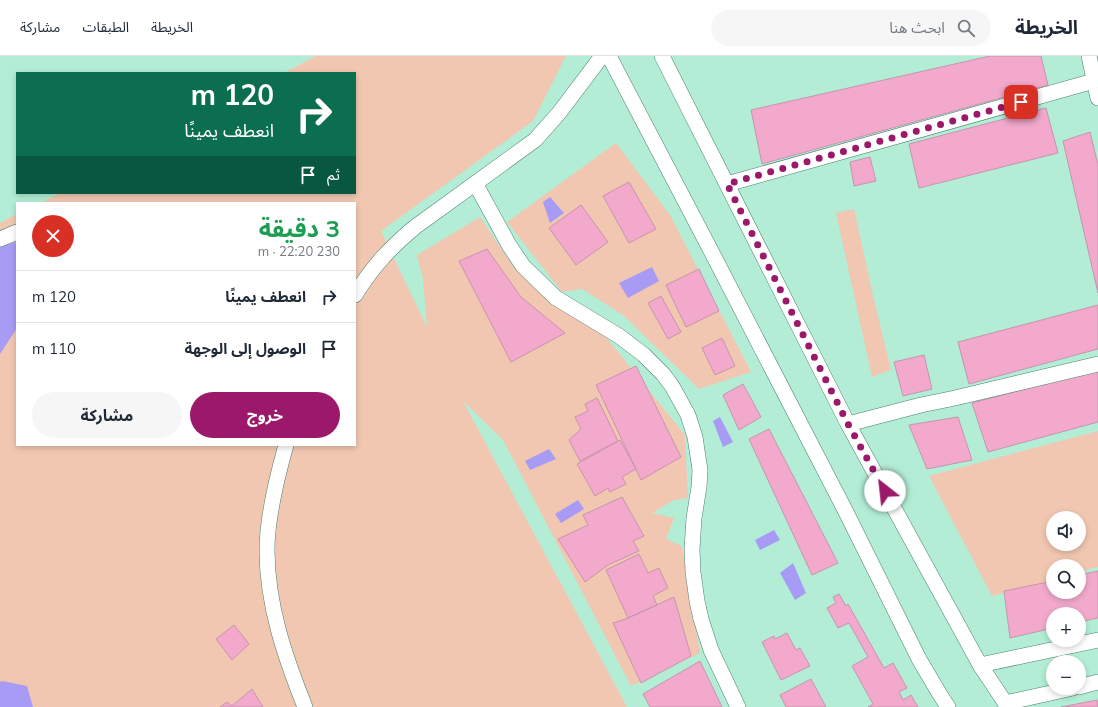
<!DOCTYPE html>
<html lang="ar">
<meta charset="utf-8">
<style>
:root{--surface:#fff;--page:#f6f6f7;--text:#1f2937;--muted:#747a83;--line:#e0e1e3;--accent:#9c186b}
body{margin:0;font-family:Mulish,"Noto Sans Arabic",sans-serif;background:var(--page);color:var(--text);direction:rtl;height:100vh;display:flex;flex-direction:column;font-size:15px;white-space:nowrap}
*{box-sizing:border-box;margin:0}
p{font-size:13px;color:var(--muted)}
.icon{flex:none;width:22px;height:22px;fill:none;stroke:currentColor;stroke-width:2;stroke-linecap:round;stroke-linejoin:round}
.map{position:relative;flex:1;overflow:hidden;direction:ltr}
.panel{position:absolute;left:16px;top:146px;width:340px;height:244px;display:flex;flex-direction:column;background:var(--surface);border-radius:0px;box-shadow:0 2px 6px #0003;direction:rtl}
.panel>*{flex:none}
.hud{position:absolute;left:16px;top:16px;width:340px;height:122px;border-radius:0px;box-shadow:0 2px 6px #0003;direction:rtl;background:#0b6e4f;color:#fff;overflow:hidden}
.controls{position:absolute;left:1046px;top:455px;display:grid;gap:8px}
.controls a{display:grid;place-items:center;width:40px;height:40px;border-radius:50%;background:var(--surface);box-shadow:0 2px 6px #0003;font-size:20px}
.pin{position:absolute;display:grid;place-items:center;width:34px;height:34px;color:#fff;margin:-17px;border-radius:8px;box-shadow:0 2px 6px #0006}
.me{position:absolute;width:44px;margin:-22px;rotate:331deg;stroke-linejoin:round;filter:drop-shadow(0 0 3px #0008)}
.turn{display:flex;align-items:center;gap:14px;height:84px;padding:0 16px;font-size:18px}
.turn .icon{width:52px;height:52px;stroke-width:2.5}
.turn b{display:block;font-size:28px;line-height:34px}
.then{display:flex;align-items:center;height:38px;padding:0 16px;background:#0003;gap:8px;font-size:15px}
.round{display:grid;place-items:center;flex:none;width:42px;height:42px;border-radius:21px;background:var(--page)}
.head{display:flex;align-items:center;justify-content:space-between;height:68px;padding:0 16px}
h1{font-size:24px;font-weight:700;line-height:30px;color:#1e9e55}
.cta{display:flex;gap:8px;margin-top:auto;padding:8px 16px}
.cta a{flex:1;height:46px;border-radius:24px;background:var(--accent);color:#fff;font-size:16px;font-weight:700;line-height:46px;text-align:center}
.cta a+a{background:var(--page);color:var(--text)}
ul{padding:0;list-style:none}
li{display:flex;align-items:center;gap:12px;height:52px;padding:0 16px;border-top:1px solid var(--line)}
li div{flex:1}
li b{display:block;font-size:15px}
li em{font-style:normal}
header{display:flex;align-items:center;gap:24px;box-sizing:border-box;height:56px;padding:0 20px;background:var(--surface);border-bottom:1px solid var(--line)}
header strong{font-size:19px}
nav{display:flex;gap:22px;margin-inline-start:auto;font-size:14px}
.search{width:280px;height:36px;background:var(--page);display:flex;align-items:center;gap:10px;box-sizing:border-box;padding:0 14px;border-radius:22px;color:var(--muted);font-size:15px}
.map>svg:first-child{display:block}
</style>
<header>
<strong>الخريطة</strong>
<div class="search"><svg class="icon" aria-label="search" viewBox="0 0 24 24"><circle cx="10" cy="10" r="6"/><path d="M15 15l6 6"/></svg>ابحث هنا</div>
<nav><a>الخريطة</a><a>الطبقات</a><a>مشاركة</a></nav>
</header>
<div class="map">
<svg width="1098" height="651" viewBox="0 0 1098 651">
<rect width="100%" height="100%" fill="#b3edd6"/>
<path fill="#f1c7b1" fill-rule="evenodd" d="M316,0h250l-33,65 -152,110 46,96 -4,-48 -6,-24 63,-38 33,49 89,66 83,103 3,63 -14,2 -22,13 22,5 -8,21 16,7 18,107 -69,33 -128,-246 -40,-39 164,306h-627v-484l17,-9v231h338v-242h-315l20,-10h295v-120h-71z
M616,87l54,72 81,157 -52,17 -75,-73 -42,-27 -20,3 -55,-70z
M854,153l18,82 19,79 -19,7 -36,-164z
M1098,375v136l-19,5v-6h-26v14l-61,16 -63,-120zM1053,462h26v26h-26z"/>
<path fill="#a79bf6" d="M550,141l14,16 -14,10 -7,-21z
M17,186v86l-17,26v-107l5,-2z
M652,211l7,14 -31,17 -9,-15z
M720,361l13,25 -10,5 -10,-26z
M549,393l7,10 -26,11 -5,-9z
M578,444l6,9 -23,14 -6,-9z
M774,474l6,10 -20,10 -5,-10z
M793,507l13,30 -11,7 -15,-27z
M2,625l25,5 6,21h-33v-25z"/>
<path fill="#f2a9cc" stroke="#c695ad" d="M990,0h51l7,29 -286,79 -11,-54z
M1046,52l12,45 -139,35 -10,-44z
M1090,76l8,33v128l-35,-152z
M870,101l6,24 -22,5 -4,-24z
M629,126l27,47 -27,14 -26,-47z
M581,149l27,37 -32,23 -27,-37z
M487,193l34,48 44,36 -54,29 -52,-101z
M699,213l20,42 -33,16 -20,-42z
M661,240l20,36 -13,7 -20,-36z
M1098,249v44l-129,35 -11,-42z
M722,282l13,28 -20,9 -13,-27z
M924,299l8,34 -29,7 -9,-34z
M636,310l45,91 -40,23 -45,-95z
M1098,314v52l-110,30 -16,-49z
M743,328l18,33 -22,13 -16,-35z
M597,342l21,43 -38,20 -11,-21 12,-11 -6,-12 13,-6 -3,-7z
M958,361l14,43 -45,9 -18,-44z
M769,373l69,134 -26,12 -63,-136z
M620,384l16,29 -14,8 4,7 -16,8 -2,-4 -13,8 -18,-32z
M622,441l22,39 -11,5 6,10 -31,14 -23,17 -27,-43 30,-14 -5,-10z
M639,498l9,19 11,-5 9,20 -15,8 4,9 -29,13 -22,-48z
M1098,515v47l-19,4v-8h-26v14l-43,10 -6,-47 49,-10v11h26v-17z
M839,538l7,12 2,-2 36,64 9,-5 14,25 -8,4 4,8 8,-5 7,12h-50l5,-3 -21,-38 16,-9 -19,-34 -11,5 -11,-20 9,-5 -3,-6z
M674,541l17,59 -50,27 -28,-60 15,-5z
M234,569l15,19 -17,16 -16,-21z
M787,577l9,17 4,-2 10,18 -29,14 -19,-38 12,-6 1,3z
M700,605l22,46h-72l-7,-13z
M811,623l15,28h-40l-6,-12z
M252,633l11,18h-43l7,-5 5,4z
M1097,644l1,7h-37z"/>
<g fill="none" stroke-linecap="round" stroke-linejoin="round">
<defs>
<path id="minor" d="M609,0l100,191 137,265 73,147 20,34 9,14
M662,0l186,368 132,241 28,42
M1089,0l9,42
M475,127l34,62 14,21 33,32 63,38 25,19 19,19 9,12 16,29 7,22 5,33 -1,17 -5,31 -2,31 1,23 4,29 4,18 10,31 27,57
M727,128l367,-103
M0,183l17,-7
M355,239c17,-28 35,-47 60,-68l120,-87 24,-27 43,-57
M848,368l73,-19 34,-7 143,-34
M286,389c-9,32 -19,71 -19,105 0,55 18,107 38,157
M980,609l118,-25
M1079,631l19,-5
M1005,647l68,-15"/>
</defs>
<use href="#minor" stroke="#49806c" stroke-width="16"/>
<use href="#minor" stroke="#fff" stroke-width="15"/>
</g>
<g fill="none" stroke-linecap="round" stroke-linejoin="round">
<path stroke="#9c186b" stroke-width="7" stroke-dasharray="0 12.6" d="M885,435l-37,-67 -121,-240 294,-82"/>
</g>
</svg>
<div class="controls">
<a><svg class="icon" aria-label="sound" viewBox="0 0 24 24"><path d="M4 9h4l5-4v14l-5-4H4zM17 9q2 3 0 6"/></svg></a>
<a><svg class="icon" aria-label="search" viewBox="0 0 24 24"><circle cx="10" cy="10" r="6"/><path d="M15 15l6 6"/></svg></a>
<a>+</a>
<a>−</a>
</div>
<div class="pin" style="left:1021px;top:46px;background:#d93025"><svg class="icon" aria-label="arrive" viewBox="0 0 24 24"><path d="M6 21V4h12l-3 4 3 4H6"/></svg></div>
<svg class="me" style="left:885px;top:435px" viewBox="-20 -20 40 40"><circle r="19" fill="#fff"/><path d="M0-13L10 11 0 6-10 11z" fill="#9c186b"/></svg>
<div class="hud">
<div class="turn"><svg class="icon" aria-label="right" viewBox="0 0 24 24"><path d="M7 20v-9h11M14 6l5 5-5 5"/></svg><div><b>120 m</b>انعطف يمينًا</div></div>
<div class="then">ثم<svg class="icon" aria-label="arrive" viewBox="0 0 24 24"><path d="M6 21V4h12l-3 4 3 4H6"/></svg></div>
</div>
<section class="panel">
<div class="head"><div><h1>3 دقيقة</h1><p>230 m · 22:20</p></div><a class="round" style="background:#d93025;color:#fff"><svg class="icon" aria-label="close" viewBox="0 0 24 24"><path d="M6 6l12 12M18 6L6 18"/></svg></a></div>
<ul>
<li><svg class="icon" aria-label="right" viewBox="0 0 24 24"><path d="M7 20v-9h11M14 6l5 5-5 5"/></svg><div><b>انعطف يمينًا</b></div><em>120 m</em></li>
<li><svg class="icon" aria-label="arrive" viewBox="0 0 24 24"><path d="M6 21V4h12l-3 4 3 4H6"/></svg><div><b>الوصول إلى الوجهة</b></div><em>110 m</em></li>
</ul>
<div class="cta"><a>خروج</a><a>مشاركة</a></div>
</section>
</div>
